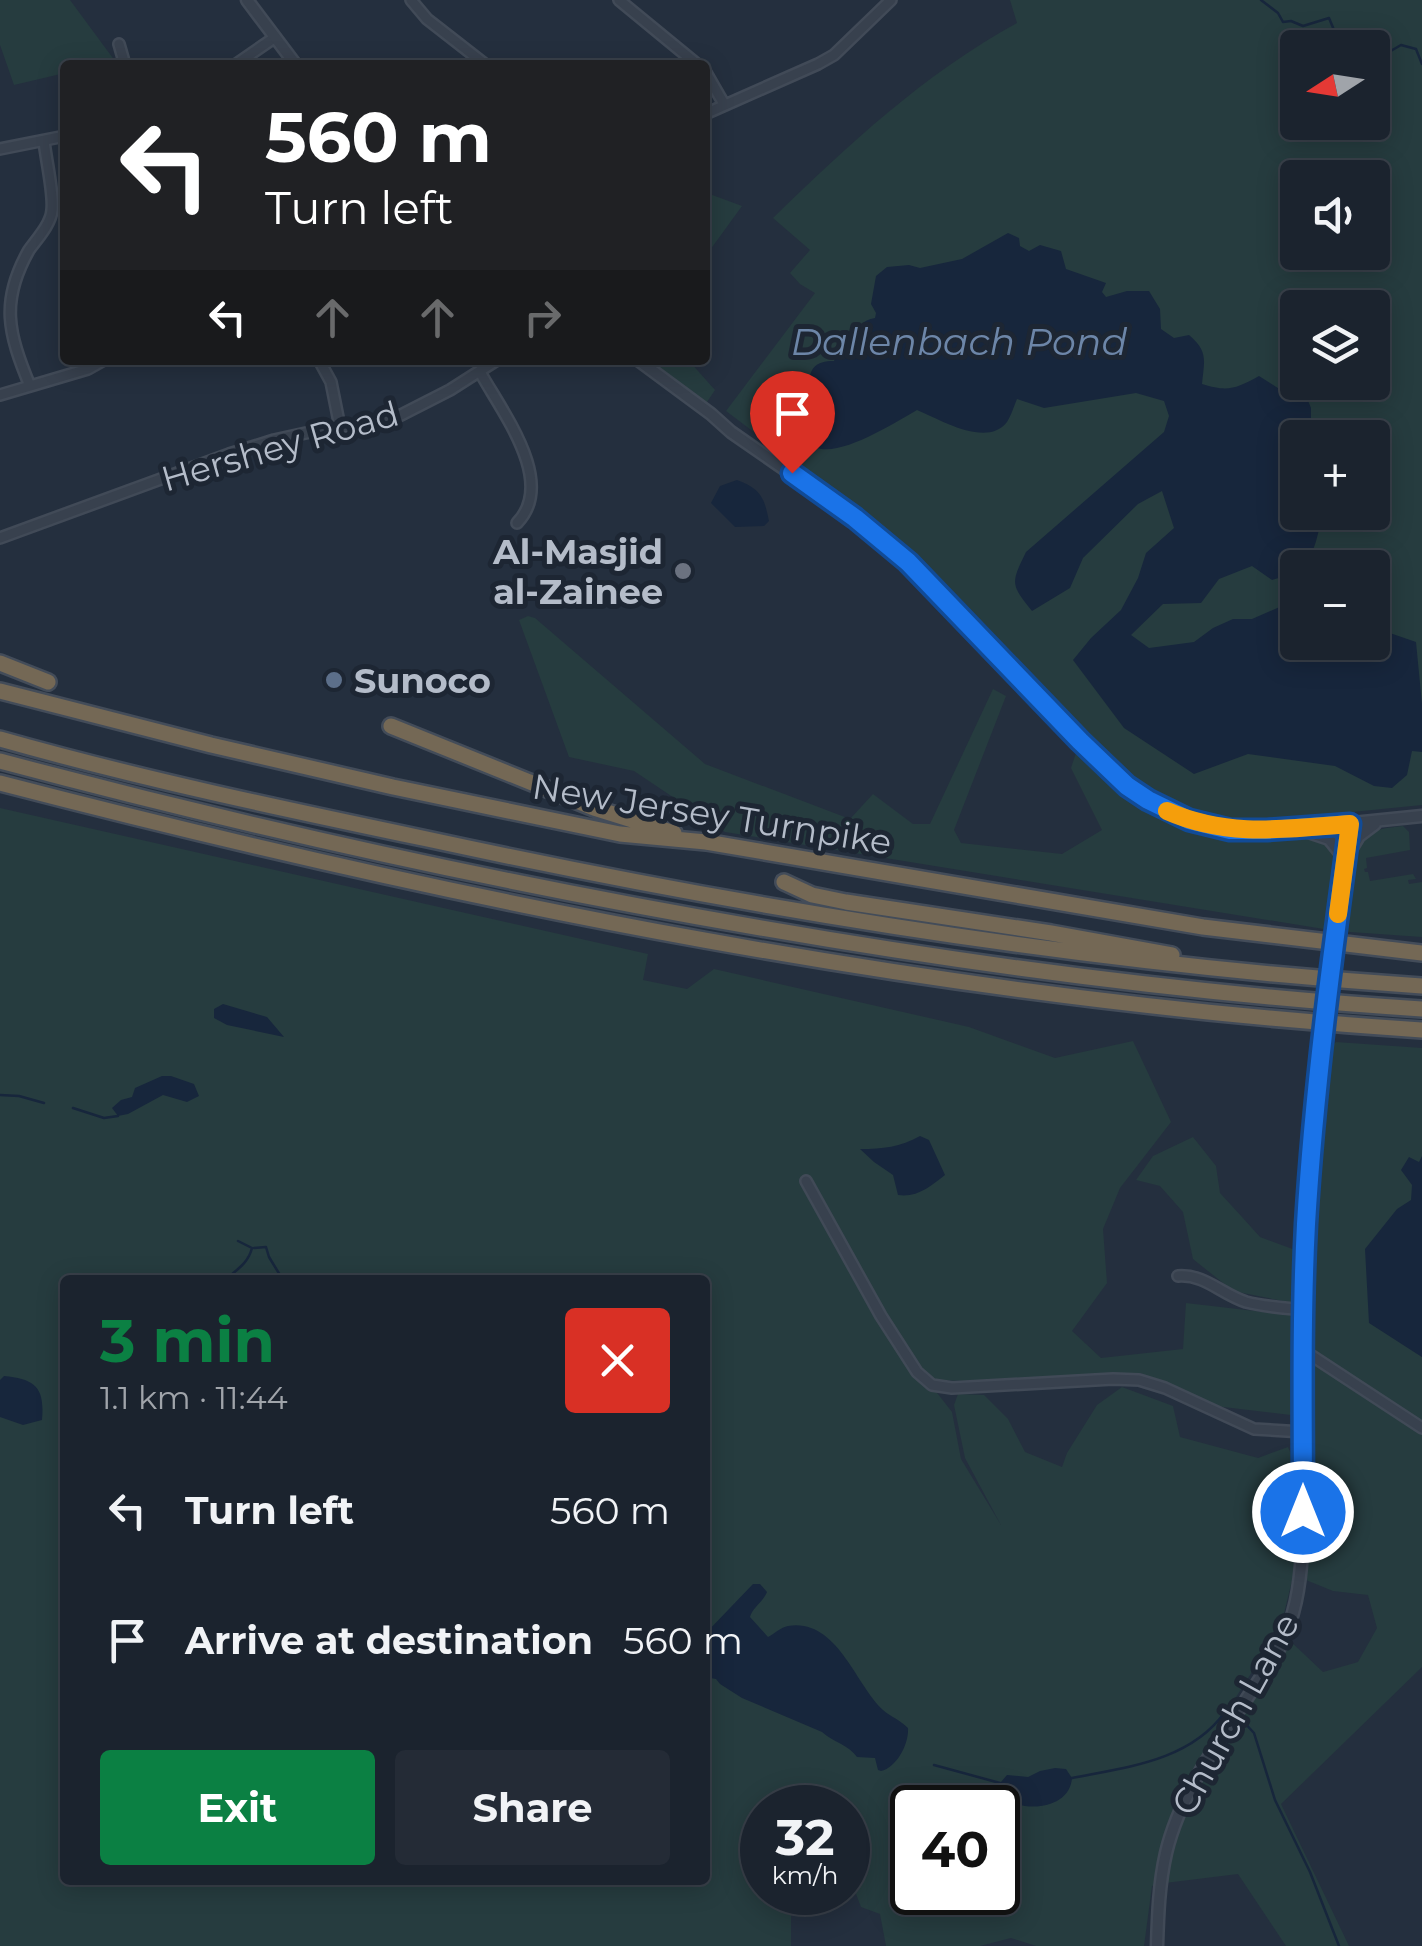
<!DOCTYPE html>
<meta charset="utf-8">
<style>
:root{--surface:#1b232e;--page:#242b36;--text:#f1f3f6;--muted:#a0a4aa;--line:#39404a;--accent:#0b8043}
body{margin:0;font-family:Montserrat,sans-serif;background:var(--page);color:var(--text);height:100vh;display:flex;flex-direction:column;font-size:38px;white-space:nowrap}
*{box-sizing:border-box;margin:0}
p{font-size:32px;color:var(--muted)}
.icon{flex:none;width:55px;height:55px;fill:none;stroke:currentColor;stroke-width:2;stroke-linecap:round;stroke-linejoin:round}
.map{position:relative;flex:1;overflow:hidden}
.sheet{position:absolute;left:60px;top:1275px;width:650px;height:610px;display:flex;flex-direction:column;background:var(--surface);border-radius:10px;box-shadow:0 5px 25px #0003,0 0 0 2px var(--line)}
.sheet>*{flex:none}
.guide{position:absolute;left:60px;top:60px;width:650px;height:305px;border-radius:10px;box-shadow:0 5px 25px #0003,0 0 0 2px var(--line);background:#202124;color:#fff;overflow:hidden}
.needle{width:65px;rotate:258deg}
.buttons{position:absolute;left:1280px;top:30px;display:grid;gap:20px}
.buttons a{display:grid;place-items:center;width:110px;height:110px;border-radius:10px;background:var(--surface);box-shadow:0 5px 25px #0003,0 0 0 2px var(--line);font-size:50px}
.speed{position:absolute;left:740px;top:1785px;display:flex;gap:20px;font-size:50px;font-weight:700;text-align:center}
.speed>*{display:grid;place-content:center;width:130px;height:130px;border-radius:50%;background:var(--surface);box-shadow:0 5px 25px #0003,0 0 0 2px var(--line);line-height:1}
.speed small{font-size:25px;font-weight:400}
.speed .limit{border:5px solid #111;border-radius:15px;background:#fff;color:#111}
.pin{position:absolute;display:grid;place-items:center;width:85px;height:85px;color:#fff;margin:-102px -42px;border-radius:50% 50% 50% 0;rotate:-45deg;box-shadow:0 0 10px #0007}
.pin .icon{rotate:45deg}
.me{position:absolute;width:110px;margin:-55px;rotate:0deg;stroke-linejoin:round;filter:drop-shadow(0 0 8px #0008)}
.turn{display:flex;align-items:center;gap:35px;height:210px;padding:0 40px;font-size:45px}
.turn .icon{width:130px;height:130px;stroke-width:2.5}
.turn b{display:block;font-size:70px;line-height:85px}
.lanes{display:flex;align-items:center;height:95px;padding:0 40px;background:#0003;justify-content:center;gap:50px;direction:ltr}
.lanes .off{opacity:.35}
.round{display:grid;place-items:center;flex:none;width:105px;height:105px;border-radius:10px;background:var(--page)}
.head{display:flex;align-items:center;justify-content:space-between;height:170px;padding:0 40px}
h1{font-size:60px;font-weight:700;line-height:75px;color:var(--accent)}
.action{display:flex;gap:20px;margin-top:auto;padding:20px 40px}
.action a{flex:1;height:115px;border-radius:10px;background:var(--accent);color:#fff;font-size:40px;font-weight:700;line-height:115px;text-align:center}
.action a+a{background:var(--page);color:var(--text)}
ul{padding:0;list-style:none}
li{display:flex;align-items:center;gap:30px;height:130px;padding:0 40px}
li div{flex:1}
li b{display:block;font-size:38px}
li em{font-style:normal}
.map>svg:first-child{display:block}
</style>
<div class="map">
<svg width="1422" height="1946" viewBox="0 0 1422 1946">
<rect width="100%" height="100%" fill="#242f3e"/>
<path fill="#263c3f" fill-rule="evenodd" d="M0,0h70l45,61 -14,4h-36v8l-51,12 -14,-40z
M1010,0h412v805l-169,17 -41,-4 -41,-14 -41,-25 -118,-122 -63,-70 -89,-75 -134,-101 89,-118 -15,-9 -10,-11 20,-23 -37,-32c75,-73 151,-144 244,-195zM1298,48h74v74h-74zM1298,178h74v74h-74zM1298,308h74v74h-74zM1298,438h74v74h-74zM1298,568h74v74h-74z
M707,193l35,13 -37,51v-62z
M638,360h53l-1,2 25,28 -12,18z
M528,616l7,2 170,146 145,55 23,-25 40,30h17l63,-135 13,7 -52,134 7,13 101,11 40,-24 -31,-62 9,-27 47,45 83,40 84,3 25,8 14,11 3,8 14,5c9,-30 25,-32 53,-35l6,6 1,18 -44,8 1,10 -3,1 1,3h3l2,9 43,-7 3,5 -8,1 1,4 13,-2v55l-86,-6 -611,-99 -91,-61 -65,-14 -50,-137z
M0,808l648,146 -5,26 44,9 27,-20 255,58 86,31 78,-17 38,81 -51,66 -17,41 4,54 -35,48 29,27 82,-9 3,-46 112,13 1,100 -93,-11 -65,-32 -133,9 -81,-2 25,32 9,47 40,66 -36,-67 -11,-53 4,-11 26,1 24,24 17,33 37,15 5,-14 30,-48 25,-18 51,19 7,31 78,21 30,-11 9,21 -2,100 -14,58 -50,79 5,4 -37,55 -43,121 -4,1 -8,60h-108l-25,-8 -31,8h-94l-6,-32 -19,-7 -13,-34v-65h-86v84l29,1v53h-791zM65,1280h640v600h-640zM912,1808h86v84h-86z
M1336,1042l86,6v146l-52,129 52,34v310l-141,137 68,142h-63l-48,-72 -73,9 12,-51 14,-34 97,-159 35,33 35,-10 19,-34 -9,-33 -35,-4 -32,-13 2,-228 19,-295z
M1193,1137l23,29 4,27 22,24 18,20 38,14v53l-65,-13 -40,-32 -10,-47 -23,-26 -24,-6 17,-24z"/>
<path fill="#17263c" d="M1008,233l11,5 1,8 9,5 11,-6 21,6 5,18 40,14 -4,9 4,5 21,-6h22l11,18 1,20 13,9 15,-3c20,17 15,26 13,49 26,8 33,5 57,-8l22,14 16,-1 8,4 6,15v19l15,4 2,6 -30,1v74l30,1c-11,12 -9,25 -16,39 -8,18 -22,23 -40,28l-20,-14 -33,13 -18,24 -38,1 -32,31 18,13 45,-6 19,-14 20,-9h19l32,-14 13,3v20l-4,5 4,4 1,5 52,1 1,5 21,-6 12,-11 32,11 6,62v48l-10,-1 -5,24 -15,13 -18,-2 -39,-20 -87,-12 -54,20 -70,-46 -51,-68 18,-22 30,-28 17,-32 8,-25 28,-25 -12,-37 -24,13 -55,54 -13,30 -38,23c-22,-27 -21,-28 -6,-59l138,-120 5,-16 -5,-15 -28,-8 -92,15 -27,-9c-3,7 -6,17 -10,23 -20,26 -66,-2 -90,-12 -21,12 -79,49 -102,37 -9,-5 -17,-24 -21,-33l18,-13 -10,-7 7,-7c0,-19 6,-26 25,-26 4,-13 10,-17 22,-22 2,-12 6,-19 19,-21l1,-5 -5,-9 5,-28 11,-9 22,-2 11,3 42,-9z
M737,480c24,9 27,17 32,41l-5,5 -29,1 -24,-24 9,-17z
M223,1004l44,13 17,20 -57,-12 -13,-7v-9z
M162,1076h9l23,8 5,12 -12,6 -24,-7 -35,19 -10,2 -6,-8 9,-8 11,-3 3,-9z
M920,1136l9,4 16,35c-14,11 -28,23 -47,20l-5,-20 -19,-13 -14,-13c23,0 40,-2 60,-13z
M1422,1156v201l-53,-34 -4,-74 32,-40 14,-9 1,-15 -11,-15 8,-13 10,5z
M4,1376c31,3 41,11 38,44l-19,5 -23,-8v-37z
M753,1584h7l7,8c-4,10 -15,16 -17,25l18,20c6,-3 13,-10 20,-11 49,-8 67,58 95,84 8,7 16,9 25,18 1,16 -11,39 -27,43l-3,-1 -3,-12 -18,-1c-8,-12 -24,-15 -35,-25l-80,-34 -22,-14 -4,-5 -11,-2v-43z
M1055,1768l11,1 6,9c-2,29 -42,35 -64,22 -5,-3 -8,-7 -13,-11l12,-14 21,2 12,-6z"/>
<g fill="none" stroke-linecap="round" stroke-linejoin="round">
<path stroke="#17263c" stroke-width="2.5" d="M1261,0l17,13 5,9 8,-1 12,5 26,-8 5,12 20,9 9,9
M1372,55l5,4 24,-14 15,4 6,15
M0,1095l19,1 25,7
M73,1108l31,10 14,-2
M254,1248l12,-1 3,10 14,23
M225,1280c11,-10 23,-16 27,-32l-14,-7
M1241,1719l13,14 21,67 35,72 29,74
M934,1765l66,18
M1072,1778c55,-11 118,-17 153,-66l6,1"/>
<defs>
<path id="minor" d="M411,0l16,19 59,46
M619,0l79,65
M119,44l6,21
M235,65l39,-27
M705,71l19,33
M705,114l113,-50 16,-9 57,-55
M0,149l65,-13
M319,360l12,22 9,45
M480,372c22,40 77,110 37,151
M30,386c-22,-53 -30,-85 -1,-136 8,-11 22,-26 23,-40 2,-17 -6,-50 -8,-69
M0,395l88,-26 16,-9
M0,538l229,-84 45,-14 50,-11 51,-6 26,-8 49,-25 47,-30
M806,1181l75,135 36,56 15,13 20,3 161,-9 26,1 26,8 89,41 49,3
M1178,1276c27,-2 43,18 68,26 19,5 39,6 58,8
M1303,1350l119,78"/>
<path id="tertiary" d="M247,0l49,65
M638,360l73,54 20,18 124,86 54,44 200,208 39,30 41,21 42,9 63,-1 128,-13
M1305,831l24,8 16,20 14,-23 16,-12
M1339,914l11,-90
M1157,1946c1,-32 2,-62 9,-93 17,-73 75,-141 113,-204 16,-31 21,-63 23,-97l4,-324 16,-173"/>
<path id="motorway" d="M0,663l48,19
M0,691l211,54 182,42 227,47 86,8 497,85 219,26
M391,726l203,82 80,25
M0,739c141,40 284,70 427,100 328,71 660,125 995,147
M0,761c251,67 505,123 761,167 219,38 439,67 661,81
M0,783c466,121 941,216 1422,247
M784,882l28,13 34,7 205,31 121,22"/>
</defs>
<use href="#minor" stroke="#414a57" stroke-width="14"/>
<use href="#tertiary" stroke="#414a57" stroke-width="15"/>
<use href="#motorway" stroke="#434c59" stroke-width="20"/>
<use href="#minor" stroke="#38414e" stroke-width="9"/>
<use href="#tertiary" stroke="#38414e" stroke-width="10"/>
<use href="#motorway" stroke="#746855" stroke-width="15"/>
<defs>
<path id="tertiary-bridge" d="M1322,1055l17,-141"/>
</defs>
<use href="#tertiary-bridge" stroke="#414a57" stroke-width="15" stroke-linecap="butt"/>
<use href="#tertiary-bridge" stroke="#38414e" stroke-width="10"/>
</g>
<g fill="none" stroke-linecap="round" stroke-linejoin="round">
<defs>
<path id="route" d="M792,473l63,45 53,44 172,179 47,45 21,14 41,20 41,10h37l83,-6c-18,132 -36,266 -44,400 -5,96 -3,192 -3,288"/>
</defs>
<use href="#route" stroke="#114b97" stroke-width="25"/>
<use href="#route" stroke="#1a73e8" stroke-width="18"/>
<path stroke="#f59e0b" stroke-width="18" d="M1167,811c61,27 118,18 183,13l-12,90"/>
</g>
<circle fill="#6b7280" stroke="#1d2633" stroke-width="4" cx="683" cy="571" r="10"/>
<circle fill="#5c6f8a" stroke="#1d2633" stroke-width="4" cx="334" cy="680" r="10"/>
<g text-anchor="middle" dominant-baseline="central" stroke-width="10" stroke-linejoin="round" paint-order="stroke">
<g font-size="35" fill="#b4bcc9" stroke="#1d2633">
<text transform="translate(280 446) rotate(-16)">Hershey Road</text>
<text transform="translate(712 814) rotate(9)">New Jersey Turnpike</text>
<text transform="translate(1235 1714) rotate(-61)">Church Lane</text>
</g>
<g font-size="35" font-weight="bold" fill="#b4bcc9" stroke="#1d2633" text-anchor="end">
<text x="663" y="551">Al-Masjid<tspan x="663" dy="40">al-Zainee</tspan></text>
<text x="354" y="680" text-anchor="start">Sunoco</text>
</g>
<g font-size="38" font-style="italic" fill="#6d86a8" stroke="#1d2633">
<text x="959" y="341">Dallenbach Pond</text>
</g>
</g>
</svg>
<div class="buttons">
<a><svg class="needle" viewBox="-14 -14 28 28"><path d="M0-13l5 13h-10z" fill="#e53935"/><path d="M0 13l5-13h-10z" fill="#a0a4aa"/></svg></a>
<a><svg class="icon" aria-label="sound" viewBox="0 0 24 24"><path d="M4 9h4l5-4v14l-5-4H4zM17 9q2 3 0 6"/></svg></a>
<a><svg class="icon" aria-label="layers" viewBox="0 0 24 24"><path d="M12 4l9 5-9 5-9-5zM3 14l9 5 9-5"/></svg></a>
<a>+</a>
<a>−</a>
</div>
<div class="speed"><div>32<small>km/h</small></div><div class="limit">40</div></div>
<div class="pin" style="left:792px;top:473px;background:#d93025"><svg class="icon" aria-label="arrive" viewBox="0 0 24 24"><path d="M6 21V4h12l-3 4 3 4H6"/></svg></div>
<svg class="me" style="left:1303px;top:1512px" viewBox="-20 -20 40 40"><circle r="17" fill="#1a73e8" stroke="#fff" stroke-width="3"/><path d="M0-11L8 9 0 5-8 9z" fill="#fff"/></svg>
<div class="guide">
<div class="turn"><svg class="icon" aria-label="left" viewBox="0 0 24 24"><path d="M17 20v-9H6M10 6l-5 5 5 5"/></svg><div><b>560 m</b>Turn left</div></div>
<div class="lanes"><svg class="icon" aria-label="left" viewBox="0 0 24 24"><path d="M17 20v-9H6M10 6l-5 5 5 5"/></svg><svg class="icon off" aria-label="ahead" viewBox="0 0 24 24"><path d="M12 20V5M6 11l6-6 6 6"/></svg><svg class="icon off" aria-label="ahead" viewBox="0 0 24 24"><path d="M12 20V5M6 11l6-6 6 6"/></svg><svg class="icon off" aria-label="right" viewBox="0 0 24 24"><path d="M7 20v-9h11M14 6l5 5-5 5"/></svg></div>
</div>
<section class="sheet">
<div class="head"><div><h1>3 min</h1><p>1.1 km · 11:44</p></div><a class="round" style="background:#d93025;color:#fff"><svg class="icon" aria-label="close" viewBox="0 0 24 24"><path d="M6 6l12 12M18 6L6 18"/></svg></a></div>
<ul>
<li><svg class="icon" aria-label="left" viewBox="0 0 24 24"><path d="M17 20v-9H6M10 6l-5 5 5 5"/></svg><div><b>Turn left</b></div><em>560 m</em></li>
<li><svg class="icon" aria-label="arrive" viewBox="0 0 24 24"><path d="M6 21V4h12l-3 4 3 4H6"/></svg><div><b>Arrive at destination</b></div><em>560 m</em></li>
</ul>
<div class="action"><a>Exit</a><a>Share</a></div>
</section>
</div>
